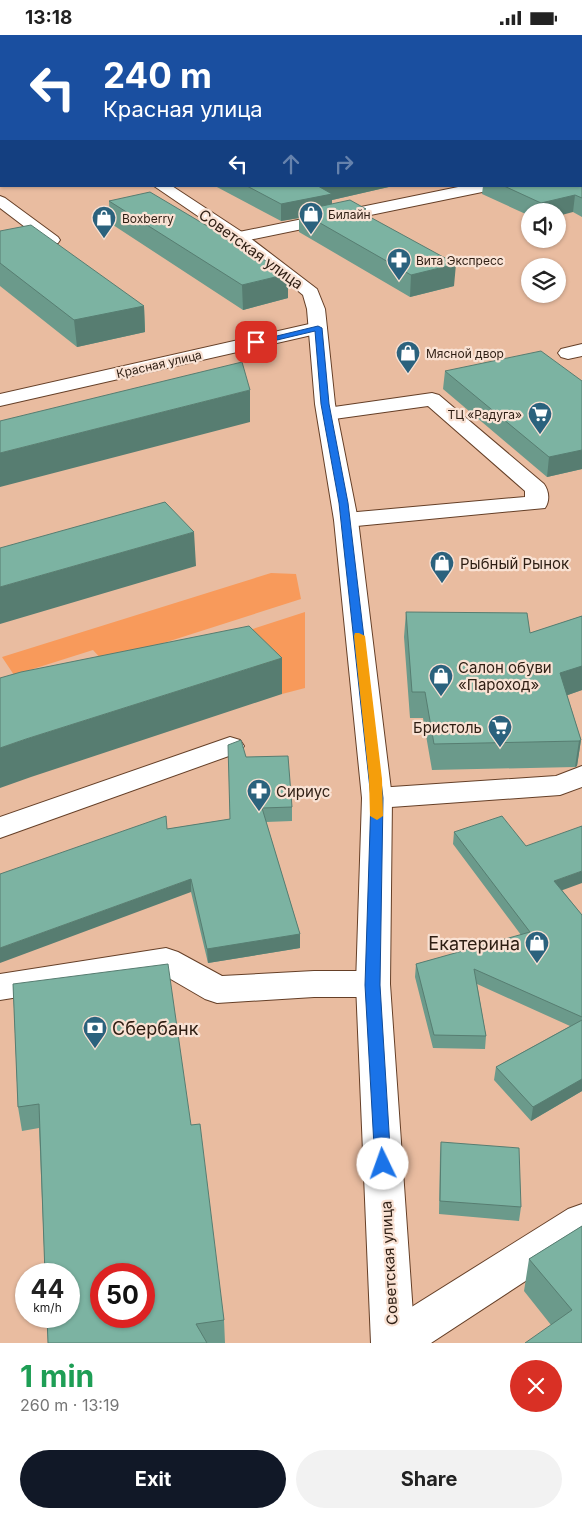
<!DOCTYPE html>
<meta charset="utf-8">
<style>
:root{--surface:#fff;--page:#f2f2f2;--text:#222;--muted:#767676;--accent:#111827}
body{margin:0;font-family:Inter,sans-serif;background:var(--page);color:var(--text);height:100vh;display:flex;flex-direction:column;font-size:19px;white-space:nowrap}
*{box-sizing:border-box;margin:0}
p{font-size:16px;color:var(--muted)}
.icon{flex:none;width:28px;height:28px;fill:none;stroke:currentColor;stroke-width:2;stroke-linecap:round;stroke-linejoin:round}
.map{position:relative;height:1308px;overflow:hidden}
.details{display:flex;flex-direction:column;background:var(--surface);flex:1}
.details>*{flex:none}
.guide{position:absolute;left:0px;top:0px;width:582px;height:152px;box-shadow:0 1px 4px #0004;background:#1a4fa0;color:#fff;overflow:hidden}
.fabs{position:absolute;left:521px;top:168px;display:grid;gap:10px}
.fabs a{display:grid;place-items:center;width:45px;height:45px;border-radius:50%;background:var(--surface);box-shadow:0 1px 4px #0004;font-size:25px}
.speed{position:absolute;left:15px;top:1228px;display:flex;gap:10px;font-size:25px;font-weight:700;text-align:center}
.speed>*{display:grid;place-content:center;width:65px;height:65px;border-radius:50%;background:var(--surface);box-shadow:0 1px 4px #0004;line-height:1}
.speed small{font-size:12px;font-weight:400}
.speed .limit{border:8px solid #d22;background:#fff;color:#111}
.pin{position:absolute;display:grid;place-items:center;width:42px;height:42px;color:#fff;margin:-21px;border-radius:10px;box-shadow:0 2px 8px #0006}
.me{position:absolute;width:55px;margin:-28px;rotate:357deg;stroke-linejoin:round;filter:drop-shadow(0 0 4px #0008)}
.turn{display:flex;align-items:center;gap:18px;height:105px;padding:0 20px;font-size:22px}
.turn .icon{width:65px;height:65px;stroke-width:2.5}
.turn b{display:block;font-size:35px;line-height:42px}
.lanes{display:flex;align-items:center;height:48px;padding:0 20px;background:#0003;justify-content:center;gap:25px;direction:ltr}
.lanes .off{opacity:.35}
.round{display:grid;place-items:center;flex:none;width:52px;height:52px;border-radius:26px;background:var(--page)}
.headline{display:flex;align-items:center;justify-content:space-between;height:85px;padding:0 20px}
h1{font-size:30px;font-weight:700;line-height:38px;color:#1e9e55}
.button{display:flex;gap:10px;margin-top:auto;padding:10px 20px}
.button a{flex:1;height:58px;border-radius:30px;background:var(--accent);color:#fff;font-size:20px;font-weight:700;line-height:58px;text-align:center}
.button a+a{background:var(--page);color:var(--text)}
.status{display:flex;justify-content:space-between;align-items:center;height:35px;padding:0 25px;background:var(--surface);direction:ltr}
.status svg{height:14px;fill:currentColor}
.map>svg:first-child{display:block}
</style>
<div class="status"><b>13:18</b><svg viewBox="0 0 49 12"><path d="M0 12V9h3v3zM5 12V6h3v6zM10 12V3h3v9zM15 12V0h3v12zM26 1h20v11H26zM47 4h2v5h-2z"/></svg></div>
<div class="map">
<svg width="582" height="1308" viewBox="0 0 582 1308">
<rect width="100%" height="100%" fill="#e9bca0"/>
<path fill="#f89a5b" d="M271,538l25,1 5,25 -197,63 -11,-12 -79,25 -12,-18z
M305,577v76l-23,6 -33,-32 -193,31z"/>
<g fill="none" stroke-linecap="round" stroke-linejoin="round">
<defs>
<path id="minor" d="M0,24h1v8h-1z
M581,27h1v8h-1z
M463,151h31l-7,5 -248,51 -8,-5 8,-5z
M0,161l5,2 53,39 2,3 -2,3h-12l-46,-35z
M318,287l7,2 2,4 -2,4 -325,74v-12z
M582,309v12l-14,3 -7,-2 -3,-4 3,-4z
M432,358l7,2 105,89c5,7 6,17 1,24l-199,19 -8,-2 -4,-5 4,-5 8,-2 179,-16v-6l-97,-85 -101,14 -7,-2 -3,-4 3,-4 7,-2z
M230,702l10,3 4,6 -4,6 -240,86v-21z
M582,731v21l-22,8 -183,13 -11,-3 -4,-7 4,-7 11,-3 179,-12z
M166,913l12,4 44,24 92,-5h59l12,4 5,9 -5,9 -12,4h-59l-97,6 -12,-4 -43,-25 -162,26v-26z
M582,1169v40l-151,99h-60l7,-15 190,-119z"/>
<path id="major" d="M0,50h1v9h-1z
M154,151h18l73,48 72,55 8,20 10,95 23,116 34,278 -2,186 25,359h-44l-15,-359 6,-186 -28,-278 -19,-116 -8,-95 -4,-14 -19,-16 -51,-39z"/>
</defs>
<use href="#minor" stroke="#653f27" stroke-width="2"/>
<use href="#major" stroke="#653f27" stroke-width="2"/>
<use href="#minor" fill="#fff" fill-rule="evenodd"/>
<use href="#major" fill="#fff" fill-rule="evenodd"/>
</g>
<path fill="#6b9a8b" d="M0,0h582v25l-1,1v-25h-580v19v-2h-1z
M582,69v113l-9,-5 -15,-1h-28v5l-48,-22 1,-8h98z
M215,151h178l-61,14v4l34,5v6l88,71 -44,11 -111,-65v-14l-18,3z
M109,166l179,73v24l-45,12 -133,-87z
M0,196l144,75 1,26 -68,15 -77,-61z
M445,336l137,10v88l-35,8 -104,-88z
M406,577l124,21 52,-17v74l-15,5 14,45 -4,26 -2,1 -143,3 -9,-52h-13l-6,-81z
M246,722l46,50v14l-26,1 34,112v14l-92,15 -17,-71 -24,-63 63,-10z
M454,797l108,58 20,25v176l-51,30 -37,-41 2,-13 74,-41 -93,-42 9,52 -1,13 -52,-1 -18,-71 1,-13 105,-29 -68,-91z
M13,949l178,141 33,195 1,23h-177l-9,-215 -17,3 -4,-24z
M441,1107l80,65 -2,14 -80,-7 1,-59z
M582,1191v117l-31,-18 -27,-34 5,-32z"/>
<path fill="#577d71" d="M582,13v12l-1,1v-12z
M317,151h76l-61,14v11h-33v7l-18,3v-17z
M575,160l-2,17 -15,4v-5h-18l1,-8z
M366,174v21l-7,-19z
M456,229l-2,22 -44,11 1,-22z
M288,239v24l-45,12 -1,-25z
M144,271l1,26 -68,15 -3,-27z
M250,355v32l-250,65v-34z
M582,415v19l-35,8 2,-20z
M194,497l2,34 -196,58v-37z
M282,623v36l-251,83 -31,11v-40l26,-9z
M582,631v24l-25,9 3,-26z
M581,705l-4,26 -2,1 4,-26z
M582,836v12l-30,11 2,-13z
M191,844v13l-191,71v-15z
M300,899v14l-92,15 -1,-14z
M582,1044v12l-51,30 2,-14z"/>
<path fill="#7cb3a2" stroke="#577d71" fill-rule="evenodd" d="M0,0h582v13l-1,1v-13h-580v4h-1z
M582,69v46l-1,3v-48z
M581,120h1v43l-7,-3 -34,8 -37,-17h77z
M247,151h71l14,8 -51,10z
M150,157l138,82 -46,11 -133,-84z
M350,165l16,9 -7,2 97,53 -45,11 -112,-64z
M31,190l113,81 -70,14 -74,-57v-32z
M541,316l41,30v69l-33,7 -104,-86z
M242,327l8,28 -250,63v-32z
M165,467l29,30 -194,55v-39z
M406,577l121,1 3,20 52,-17v50l-22,7 21,67 -2,1 -145,3 -9,-52h-13z
M249,591l33,32 -256,81 -26,9v-70l21,-6z
M241,705l5,17 42,-1 4,51 -30,1 38,126 -93,15 -16,-70 -191,69v-74l166,-58 1,13 63,-10 -2,-74z
M502,781l24,30 56,-20v45l-28,10 28,34v102l-108,-48 12,67 -52,-1 -18,-71 114,-32 -76,-100z
M168,929l23,161 9,-1 24,196 -28,4 11,19h-159l-1,-27h22v-42h-24l-6,-170 -21,3 -5,-123zM101,1239h43v42h-43z
M582,985v59l-49,28 -37,-40z
M441,1107l78,6 2,59 -81,-6z
M582,1191v117h-57l47,-33 -43,-51z"/>
<path fill="#1a73e8" stroke="#114b97" d="M318,291l4,2 7,76 19,99 35,295 -3,187 11,179 -2,5 -6,2 -6,-2 -2,-5 -10,-179 6,-187 -32,-295 -18,-99 -6,-73 -59,14 -4,-3z"/>
<path fill="#f59e0b" d="M355,598h4l6,3 17,143 1,37 -6,4 -7,-4 -1,-37 -15,-143z"/>
<defs>
<symbol id="shop-pin" viewBox="-11 -11 22 30"><path d="M0 17L-7.5 6A9.5 9.5 0 1 1 7.5 6Z" fill="#2b627d" stroke="#f9e2d4"/><path d="M-5-2.5h2.3a2.7 3.5 0 0 1 5.4 0H5L5.5 6h-11ZM-1.5-2.5h3a1.5 2.3 0 0 0-3 0Z" fill="#fff"/></symbol>
<symbol id="pharmacy-pin" viewBox="-11 -11 22 30"><path d="M0 17L-7.5 6A9.5 9.5 0 1 1 7.5 6Z" fill="#2b627d" stroke="#f9e2d4"/><path d="M-2-6h4v4h4v4h-4v4h-4v-4h-4v-4h4Z" fill="#fff"/></symbol>
<symbol id="supermarket-pin" viewBox="-11 -11 22 30"><path d="M0 17L-7.5 6A9.5 9.5 0 1 1 7.5 6Z" fill="#2b627d" stroke="#f9e2d4"/><path d="M-6-5.5h2.5l.6 2H6L4.5 2H-2.5L-4.4-4H-6ZM-1.5 3.2a1.3 1.3 0 1 0 .1 0ZM3 3.2a1.3 1.3 0 1 0 .1 0Z" fill="#fff"/></symbol>
<symbol id="bank-pin" viewBox="-11 -11 22 30"><path d="M0 17L-7.5 6A9.5 9.5 0 1 1 7.5 6Z" fill="#2b627d" stroke="#f9e2d4"/><path d="M-6-4H6V4H-6ZM0-2.3a2.3 2.3 0 1 0 0 4.6a2.3 2.3 0 1 0 0-4.6Z" fill="#fff"/></symbol>
</defs>
<g fill-rule="evenodd">
<use href="#shop-pin" x="297" y="165" width="28" height="38"/>
<use href="#shop-pin" x="90" y="169" width="28" height="38"/>
<use href="#pharmacy-pin" x="385" y="211" width="28" height="38"/>
<use href="#shop-pin" x="394" y="304" width="28" height="38"/>
<use href="#supermarket-pin" x="526" y="365" width="28" height="38"/>
<use href="#shop-pin" x="428" y="514" width="28" height="38"/>
<use href="#shop-pin" x="427" y="627" width="28" height="38"/>
<use href="#supermarket-pin" x="486" y="678" width="28" height="38"/>
<use href="#pharmacy-pin" x="245" y="742" width="28" height="38"/>
<use href="#shop-pin" x="523" y="894" width="28" height="38"/>
<use href="#bank-pin" x="81" y="979" width="28" height="38"/>
</g>
<g text-anchor="middle" dominant-baseline="central" stroke-width="4.5" stroke-linejoin="round" paint-order="stroke">
<g font-size="12" fill="#2e1e13" stroke="#f9e2d4" text-anchor="start">
<text x="328" y="179">Билайн</text>
<text x="122" y="183">Boxberry</text>
<text x="416" y="225">Вита Экспресс</text>
<text x="426" y="318">Мясной двор</text>
<text x="522" y="379" text-anchor="end">ТЦ «Радуга»</text>
</g>
<g font-size="12" fill="#2e1e13" stroke="#f9e2d4">
<text transform="translate(159 329) rotate(-13)">Красная улица</text>
</g>
<g font-size="15" fill="#2e1e13" stroke="#f9e2d4">
<text transform="translate(251 214) rotate(36)">Советская улица</text>
<text transform="translate(389 1228) rotate(-93)">Советская улица</text>
</g>
<g font-size="15" fill="#2e1e13" stroke="#f9e2d4" text-anchor="start">
<text x="460" y="528">Рыбный Рынок</text>
<text x="458" y="632">Салон обуви<tspan x="458" dy="17">«Пароход»</tspan></text>
<text x="482" y="692" text-anchor="end">Бристоль</text>
<text x="276" y="756">Сириус</text>
</g>
<g font-size="18" fill="#2e1e13" stroke="#f9e2d4" text-anchor="end">
<text x="520" y="908">Екатерина</text>
<text x="112" y="993" text-anchor="start">Сбербанк</text>
</g>
</g>
</svg>
<div class="fabs">
<a><svg class="icon" aria-label="sound" viewBox="0 0 24 24"><path d="M4 9h4l5-4v14l-5-4H4zM17 9q2 3 0 6"/></svg></a>
<a><svg class="icon" aria-label="layers" viewBox="0 0 24 24"><path d="M12 4l9 5-9 5-9-5zM3 14l9 5 9-5"/></svg></a>
</div>
<div class="speed"><div>44<small>km/h</small></div><div class="limit">50</div></div>
<div class="pin" style="left:256px;top:307px;background:#d93025"><svg class="icon" aria-label="arrive" viewBox="0 0 24 24"><path d="M6 21V4h12l-3 4 3 4H6"/></svg></div>
<svg class="me" style="left:383px;top:1129px" viewBox="-20 -20 40 40"><circle r="19" fill="#fff"/><path d="M0-13L10 11 0 6-10 11z" fill="#1a73e8"/></svg>
<div class="guide">
<div class="turn"><svg class="icon" aria-label="left" viewBox="0 0 24 24"><path d="M17 20v-9H6M10 6l-5 5 5 5"/></svg><div><b>240 m</b>Красная улица</div></div>
<div class="lanes"><svg class="icon" aria-label="left" viewBox="0 0 24 24"><path d="M17 20v-9H6M10 6l-5 5 5 5"/></svg><svg class="icon off" aria-label="ahead" viewBox="0 0 24 24"><path d="M12 20V5M6 11l6-6 6 6"/></svg><svg class="icon off" aria-label="right" viewBox="0 0 24 24"><path d="M7 20v-9h11M14 6l5 5-5 5"/></svg></div>
</div>
</div>
<section class="details">
<div class="headline"><div><h1>1 min</h1><p>260 m · 13:19</p></div><a class="round" style="background:#d93025;color:#fff"><svg class="icon" aria-label="close" viewBox="0 0 24 24"><path d="M6 6l12 12M18 6L6 18"/></svg></a></div>
<div class="button"><a>Exit</a><a>Share</a></div>
</section>
